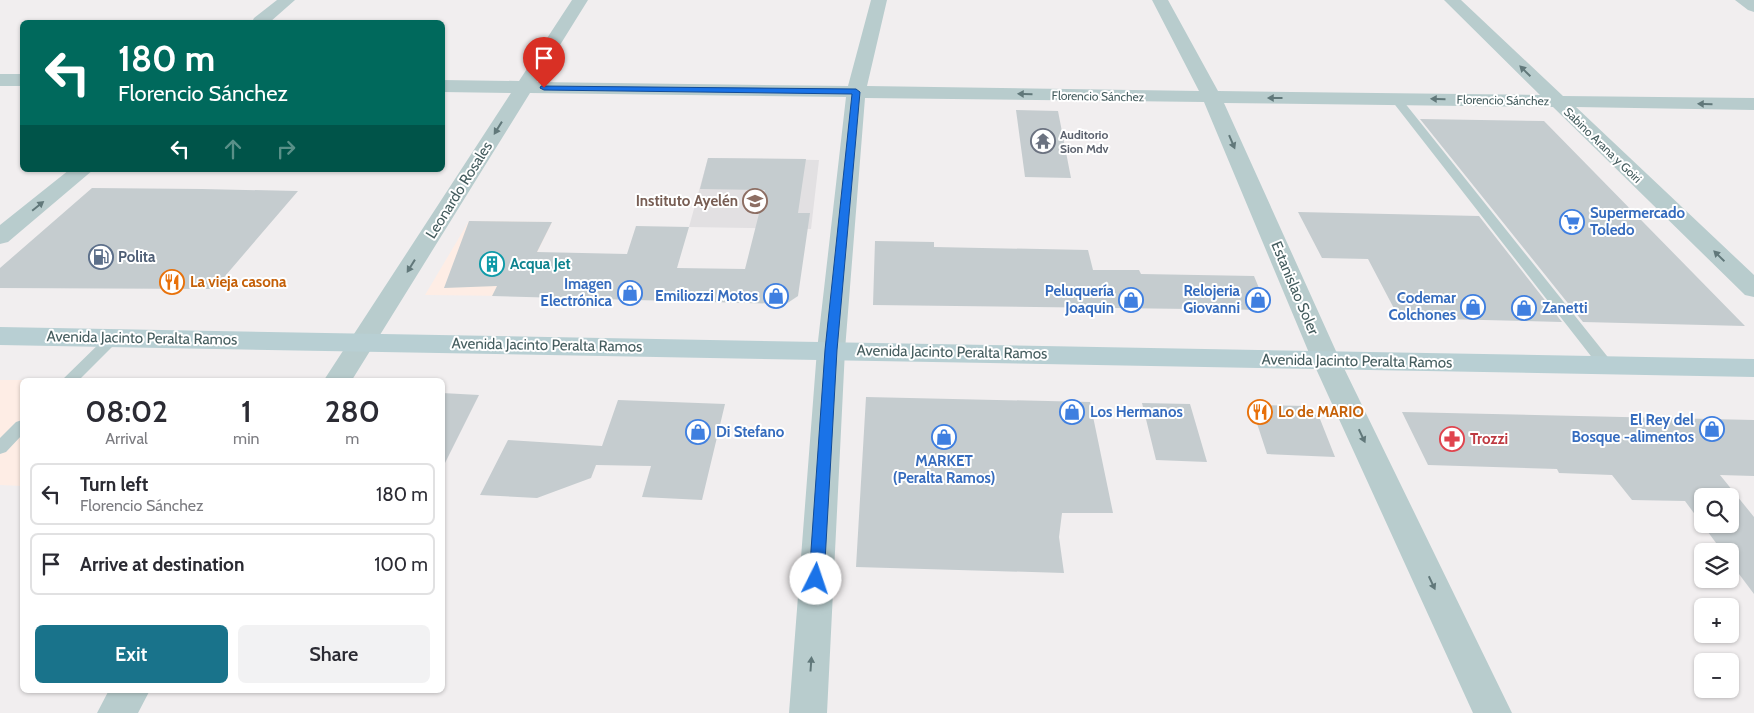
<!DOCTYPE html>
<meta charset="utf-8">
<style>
:root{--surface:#fff;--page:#f2f2f3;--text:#2b2b33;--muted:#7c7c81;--line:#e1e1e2;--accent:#19738b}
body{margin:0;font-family:Cabin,sans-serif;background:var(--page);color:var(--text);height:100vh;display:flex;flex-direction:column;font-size:19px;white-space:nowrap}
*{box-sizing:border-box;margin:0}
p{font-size:16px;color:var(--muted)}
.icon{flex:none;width:28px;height:28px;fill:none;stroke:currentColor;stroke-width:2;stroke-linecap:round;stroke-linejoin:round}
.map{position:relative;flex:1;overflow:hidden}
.details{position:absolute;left:20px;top:378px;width:425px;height:315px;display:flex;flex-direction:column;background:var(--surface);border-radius:8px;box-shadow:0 1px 4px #0004}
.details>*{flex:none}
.guide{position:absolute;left:20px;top:20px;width:425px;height:152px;border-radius:8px;box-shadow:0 1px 4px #0004;background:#00695c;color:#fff;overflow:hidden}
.controls{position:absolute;left:1694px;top:488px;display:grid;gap:10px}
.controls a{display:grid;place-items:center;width:45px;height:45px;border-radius:8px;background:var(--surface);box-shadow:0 1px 4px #0004;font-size:25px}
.pin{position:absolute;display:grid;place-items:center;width:42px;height:42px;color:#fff;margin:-51px -21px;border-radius:50% 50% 50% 0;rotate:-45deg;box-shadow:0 0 5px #0007}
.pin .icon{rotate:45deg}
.me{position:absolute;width:55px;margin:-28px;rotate:4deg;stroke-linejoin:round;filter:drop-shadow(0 0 4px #0008)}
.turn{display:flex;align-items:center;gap:18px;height:105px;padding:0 15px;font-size:22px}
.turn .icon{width:65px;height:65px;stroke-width:2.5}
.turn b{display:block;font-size:35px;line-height:42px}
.lanes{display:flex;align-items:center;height:48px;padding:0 15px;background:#0003;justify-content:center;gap:25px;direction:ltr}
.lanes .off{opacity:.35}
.eta{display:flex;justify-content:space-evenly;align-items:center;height:85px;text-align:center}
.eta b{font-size:30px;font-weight:600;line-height:35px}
.action{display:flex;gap:10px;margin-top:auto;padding:10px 15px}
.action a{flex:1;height:58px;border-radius:8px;background:var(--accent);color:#fff;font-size:20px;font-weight:600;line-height:58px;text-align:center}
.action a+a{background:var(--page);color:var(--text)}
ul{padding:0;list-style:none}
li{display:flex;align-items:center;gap:15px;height:62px;margin:0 10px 8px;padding:0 5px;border:2px solid var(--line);border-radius:8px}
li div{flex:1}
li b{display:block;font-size:19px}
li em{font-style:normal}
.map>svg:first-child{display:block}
</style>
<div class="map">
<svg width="1754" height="713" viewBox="0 0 1754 713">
<rect width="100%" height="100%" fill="#f1eeef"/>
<path fill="#feede5" d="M469,221l83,1 -36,74 -91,-1z
M0,380h22v106l-22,-1z"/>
<path fill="#e2e0e2" d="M708,158l111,2 -8,69 -122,-2z"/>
<path fill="#c5cccf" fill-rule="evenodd" d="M1016,110l42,1 13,67 -46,-1z
M1420,119l124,2 201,205 -162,-4z
M708,158l98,1 -8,54h12l-12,83 -12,8 -294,-8 5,-10 -53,2 25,-67 83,1 -15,30 90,2 9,-28 53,1 -12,41 68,1 20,-79 -65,-1z
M92,188l110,1 96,2 -84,98 -214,-1v-20z
M1298,212l181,4 83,106 -163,-4 -31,-59 -46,-1z
M875,241l59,1v5l154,3 5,20h46l2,4 113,2 14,34 -395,-5z
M442,393l37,2 -37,74z
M866,397l224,5 23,111h-51l-3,24 5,36 -208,-6z
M618,400l107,4 -23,96 -60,-3 9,-31 -55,-1 -5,13 -54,20 -57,-3 28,-55 94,6z
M1142,403l48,1 17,58 -51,-2z
M1251,405l55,1 14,13 15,38 -68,-3z
M1402,412l352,8v56l-34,-1 34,42v77l-24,-32v-11h-8l-37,-50 -53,-1 -20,-25 -53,-2 -2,-4 -129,-4zM1702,496h28v28h-28z"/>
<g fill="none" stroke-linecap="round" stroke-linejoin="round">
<path fill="#b8cccd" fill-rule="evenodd" d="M1396,96l4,1 211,264 3,4 -3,4h-10l-209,-268 -1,-2z
M113,333l5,2 2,3 -2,3 -39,39h-17l46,-45z
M22,420v15l-16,17 -6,2v-16l16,-16z"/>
<path fill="#b8cccd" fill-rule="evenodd" d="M277,0h18l-25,22h-18l2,-4z
M572,0h16l-51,82 311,4 23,-86h16l-20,86 332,5 -47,-91h16l50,91 322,4 -96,-95h17l102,96 191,2v12l-178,-3 178,168v22l-9,-2 -192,-188 -329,-4 116,257 172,353h-39l-161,-353 -108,-258 -339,-4 -20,252 -18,363h-38l28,-363 29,-253 -316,-4 -178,287h-28l187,-287 -69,-1v-12l77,1z
M1735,0h19v12l-6,-2z
M0,74h22v12h-22z
M69,170h24l-85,72 -8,2v-19z
M109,690h41l-12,23h-41z"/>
<path fill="#b8cfd3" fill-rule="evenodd" d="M0,327l1754,32v18l-1754,-32z"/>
</g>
<defs><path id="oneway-solid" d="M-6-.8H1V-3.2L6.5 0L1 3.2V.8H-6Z" transform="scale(1.25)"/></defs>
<g fill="#61787a">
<use href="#oneway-solid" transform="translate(1525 71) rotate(-136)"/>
<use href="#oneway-solid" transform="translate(1025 94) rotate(-179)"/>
<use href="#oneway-solid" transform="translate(1275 98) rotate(-180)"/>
<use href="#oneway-solid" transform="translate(1438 99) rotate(-179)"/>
<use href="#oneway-solid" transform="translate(1705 104) rotate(-179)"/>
<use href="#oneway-solid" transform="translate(498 128) rotate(122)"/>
<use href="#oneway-solid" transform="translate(1232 142) rotate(67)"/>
<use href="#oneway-solid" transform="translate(38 206) rotate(-39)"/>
<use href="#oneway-solid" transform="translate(1719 256) rotate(-136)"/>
<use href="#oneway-solid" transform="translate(411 266) rotate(122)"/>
<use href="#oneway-solid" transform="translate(1362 436) rotate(65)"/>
<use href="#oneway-solid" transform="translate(1432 583) rotate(65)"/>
<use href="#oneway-solid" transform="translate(811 664) rotate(-86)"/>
</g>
<path fill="#1a73e8" stroke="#114b97" d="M541,86l315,3 4,3 -23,258 -13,229 -2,4 -6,2 -5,-2 -2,-4 16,-229 27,-256 -308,-4 -4,-2z"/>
<defs>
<symbol id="temple-ring" viewBox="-11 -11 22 22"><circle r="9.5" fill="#fff" stroke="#6b7280" stroke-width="1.5"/><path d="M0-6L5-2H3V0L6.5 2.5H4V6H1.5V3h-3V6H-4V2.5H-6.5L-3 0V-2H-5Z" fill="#6b7280"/></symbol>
<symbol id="school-ring" viewBox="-11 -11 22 22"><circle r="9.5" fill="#fff" stroke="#8d6e63" stroke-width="1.5"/><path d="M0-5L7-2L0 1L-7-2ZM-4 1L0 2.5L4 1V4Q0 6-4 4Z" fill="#8d6e63"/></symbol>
<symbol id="supermarket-ring" viewBox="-11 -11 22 22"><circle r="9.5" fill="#fff" stroke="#3f7fe0" stroke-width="1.5"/><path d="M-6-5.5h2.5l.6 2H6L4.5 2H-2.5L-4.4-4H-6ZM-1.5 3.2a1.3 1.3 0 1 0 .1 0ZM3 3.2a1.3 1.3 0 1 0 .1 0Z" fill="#3f7fe0"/></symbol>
<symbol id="fuel-ring" viewBox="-11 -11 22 22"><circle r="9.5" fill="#fff" stroke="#5c6f8a" stroke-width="1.5"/><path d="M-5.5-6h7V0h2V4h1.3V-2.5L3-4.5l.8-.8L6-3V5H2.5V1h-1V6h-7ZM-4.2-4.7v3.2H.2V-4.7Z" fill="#5c6f8a"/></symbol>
<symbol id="building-ring" viewBox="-11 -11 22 22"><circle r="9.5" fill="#fff" stroke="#0f9aa8" stroke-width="1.5"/><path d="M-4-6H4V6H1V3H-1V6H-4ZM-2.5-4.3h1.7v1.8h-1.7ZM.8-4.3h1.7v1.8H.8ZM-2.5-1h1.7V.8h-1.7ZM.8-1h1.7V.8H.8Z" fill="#0f9aa8"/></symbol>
<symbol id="restaurant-ring" viewBox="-11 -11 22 22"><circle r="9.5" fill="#fff" stroke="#e8710a" stroke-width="1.5"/><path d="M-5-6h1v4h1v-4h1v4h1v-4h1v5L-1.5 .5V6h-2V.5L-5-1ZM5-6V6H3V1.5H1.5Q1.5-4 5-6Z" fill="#e8710a"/></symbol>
<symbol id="shop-ring" viewBox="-11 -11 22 22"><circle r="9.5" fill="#fff" stroke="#3f7fe0" stroke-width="1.5"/><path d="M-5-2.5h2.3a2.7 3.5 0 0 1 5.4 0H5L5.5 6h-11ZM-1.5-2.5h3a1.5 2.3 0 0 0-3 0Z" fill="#3f7fe0"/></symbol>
<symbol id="pharmacy-ring" viewBox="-11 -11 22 22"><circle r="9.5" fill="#fff" stroke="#e0444e" stroke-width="1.5"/><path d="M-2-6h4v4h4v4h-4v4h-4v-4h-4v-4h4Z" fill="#e0444e"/></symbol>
</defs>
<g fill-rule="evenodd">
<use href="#temple-ring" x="1029" y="127" width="28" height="28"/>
<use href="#school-ring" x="741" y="187" width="28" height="28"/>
<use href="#supermarket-ring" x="1558" y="208" width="28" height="28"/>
<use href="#fuel-ring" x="87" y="243" width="28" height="28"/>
<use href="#building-ring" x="478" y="250" width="28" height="28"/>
<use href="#restaurant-ring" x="158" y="268" width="28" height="28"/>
<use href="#shop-ring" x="616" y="279" width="28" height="28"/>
<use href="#shop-ring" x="762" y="282" width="28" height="28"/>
<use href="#shop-ring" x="1117" y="286" width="28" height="28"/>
<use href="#shop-ring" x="1244" y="286" width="28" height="28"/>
<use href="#shop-ring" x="1459" y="293" width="28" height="28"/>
<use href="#shop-ring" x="1510" y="294" width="28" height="28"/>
<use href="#shop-ring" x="1058" y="398" width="28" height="28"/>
<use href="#restaurant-ring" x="1246" y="398" width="28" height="28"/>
<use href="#shop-ring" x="1698" y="415" width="28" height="28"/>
<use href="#shop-ring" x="684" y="418" width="28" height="28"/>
<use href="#shop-ring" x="930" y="423" width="28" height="28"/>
<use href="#pharmacy-ring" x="1438" y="425" width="28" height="28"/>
</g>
<g text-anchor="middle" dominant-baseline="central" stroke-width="4" stroke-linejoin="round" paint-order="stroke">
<g font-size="12" fill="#445c5e" stroke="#fff">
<text transform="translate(1098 96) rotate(1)">Florencio Sánchez</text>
<text transform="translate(1503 100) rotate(1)">Florencio Sánchez</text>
<text transform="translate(1603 145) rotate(44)">Sabino Arana y Goiri</text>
</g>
<g font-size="12" font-weight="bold" fill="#5b616d" stroke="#fff" text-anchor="start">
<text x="1060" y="134">Auditorio<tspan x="1060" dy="14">Sion Mdv</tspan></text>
</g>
<g font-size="15" fill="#445c5e" stroke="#fff">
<text transform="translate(459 190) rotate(-58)">Leonardo Rosales</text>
<text transform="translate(1295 288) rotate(67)">Estanislao Soler</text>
<text transform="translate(142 338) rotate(1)">Avenida Jacinto Peralta Ramos</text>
<text transform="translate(547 345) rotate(1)">Avenida Jacinto Peralta Ramos</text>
<text transform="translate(952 352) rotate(1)">Avenida Jacinto Peralta Ramos</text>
<text transform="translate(1357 361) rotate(1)">Avenida Jacinto Peralta Ramos</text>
</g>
<g font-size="15" font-weight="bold" fill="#785e54" stroke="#fff" text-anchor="end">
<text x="738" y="201">Instituto Ayelén</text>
</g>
<g font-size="15" font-weight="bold" fill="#366cbe" stroke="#fff" text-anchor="end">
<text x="1590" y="213" text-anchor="start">Supermercado<tspan x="1590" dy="17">Toledo</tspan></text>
<text x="612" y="284">Imagen<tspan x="612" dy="17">Electrónica</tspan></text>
<text x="1114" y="291">Peluquería<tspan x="1114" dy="17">Joaquin</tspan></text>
<text x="1240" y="291">Relojeria<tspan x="1240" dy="17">Giovanni</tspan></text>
<text x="758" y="296">Emiliozzi Motos</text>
<text x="1456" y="298">Codemar<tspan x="1456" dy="17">Colchones</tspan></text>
<text x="1542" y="308" text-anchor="start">Zanetti</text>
<text x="1090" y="412" text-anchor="start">Los Hermanos</text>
<text x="1694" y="420">El Rey del<tspan x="1694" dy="17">Bosque -alimentos</tspan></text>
<text x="716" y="432" text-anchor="start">Di Stefano</text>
<text x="944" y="461" text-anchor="middle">MARKET<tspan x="944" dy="17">(Peralta Ramos)</tspan></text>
</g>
<g font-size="15" font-weight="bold" fill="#4e5e75" stroke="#fff" text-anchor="start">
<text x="118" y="257">Polita</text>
</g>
<g font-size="15" font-weight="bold" fill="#0d838f" stroke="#fff" text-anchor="start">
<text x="510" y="264">Acqua Jet</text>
</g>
<g font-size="15" font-weight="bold" fill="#c56008" stroke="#fff" text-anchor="start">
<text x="190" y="282">La vieja casona</text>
<text x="1278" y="412">Lo de MARIO</text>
</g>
<g font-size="15" font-weight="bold" fill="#be3a42" stroke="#fff" text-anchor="start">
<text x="1470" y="439">Trozzi</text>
</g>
</g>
</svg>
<div class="controls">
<a><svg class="icon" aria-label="search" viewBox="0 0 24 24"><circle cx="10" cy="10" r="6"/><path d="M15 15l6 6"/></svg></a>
<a><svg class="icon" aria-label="layers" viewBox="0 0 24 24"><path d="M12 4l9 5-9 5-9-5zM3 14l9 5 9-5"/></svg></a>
<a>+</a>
<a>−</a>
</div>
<div class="pin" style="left:544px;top:88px;background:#d93025"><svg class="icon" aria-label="arrive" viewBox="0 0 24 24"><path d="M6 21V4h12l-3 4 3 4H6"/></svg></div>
<svg class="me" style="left:816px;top:579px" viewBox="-20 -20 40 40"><circle r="19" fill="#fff"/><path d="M0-13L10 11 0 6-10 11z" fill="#1a73e8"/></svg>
<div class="guide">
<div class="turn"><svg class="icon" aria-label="left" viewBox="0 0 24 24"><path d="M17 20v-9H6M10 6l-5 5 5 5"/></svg><div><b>180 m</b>Florencio Sánchez</div></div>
<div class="lanes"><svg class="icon" aria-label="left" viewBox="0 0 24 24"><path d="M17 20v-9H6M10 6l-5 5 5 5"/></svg><svg class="icon off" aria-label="ahead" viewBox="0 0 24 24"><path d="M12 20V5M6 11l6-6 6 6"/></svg><svg class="icon off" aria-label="right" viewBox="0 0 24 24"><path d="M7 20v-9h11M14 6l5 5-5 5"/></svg></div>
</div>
<section class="details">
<div class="eta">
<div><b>08:02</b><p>Arrival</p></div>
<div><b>1</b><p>min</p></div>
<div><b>280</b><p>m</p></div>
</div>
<ul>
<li><svg class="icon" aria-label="left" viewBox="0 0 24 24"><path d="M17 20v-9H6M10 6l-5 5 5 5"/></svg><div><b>Turn left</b><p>Florencio Sánchez</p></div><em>180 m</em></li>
<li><svg class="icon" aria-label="arrive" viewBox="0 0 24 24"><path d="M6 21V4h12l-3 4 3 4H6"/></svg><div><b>Arrive at destination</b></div><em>100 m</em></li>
</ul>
<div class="action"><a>Exit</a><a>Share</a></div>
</section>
</div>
